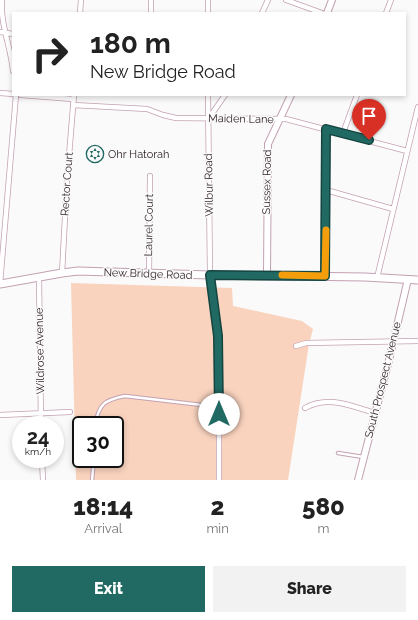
<!DOCTYPE html>
<style>
:root{--surface:#fff;--page:#f2f2f2;--text:#222;--muted:#767676;--accent:#216a63}
body{margin:0;font-family:Raleway,sans-serif;background:var(--page);color:var(--text);height:100vh;display:flex;flex-direction:column;font-size:15px;white-space:nowrap}
*{box-sizing:border-box;margin:0}
p{font-size:13px;color:var(--muted)}
.icon{flex:none;width:22px;height:22px;fill:none;stroke:currentColor;stroke-width:2;stroke-linecap:round;stroke-linejoin:round}
.map{position:relative;height:480px;overflow:hidden}
.details{display:flex;flex-direction:column;background:var(--surface);flex:1}
.details>*{flex:none}
.top-card{position:absolute;left:12px;top:12px;width:394px;height:84px;border-radius:0px;box-shadow:0 2px 6px #0003;background:#fff;color:var(--text);overflow:hidden}
.speed{position:absolute;left:12px;top:416px;display:flex;gap:8px;font-size:20px;font-weight:700;text-align:center}
.speed>*{display:grid;place-content:center;width:52px;height:52px;border-radius:50%;background:var(--surface);box-shadow:0 2px 6px #0003;line-height:1}
.speed small{font-size:10px;font-weight:400}
.speed .limit{border:2px solid #111;border-radius:6px;background:#fff;color:#111}
.pin{position:absolute;display:grid;place-items:center;width:34px;height:34px;color:#fff;margin:-41px -17px;border-radius:50% 50% 50% 0;rotate:-45deg;box-shadow:0 0 4px #0007}
.pin .icon{rotate:45deg}
.me{position:absolute;width:44px;margin:-22px;rotate:0deg;stroke-linejoin:round;filter:drop-shadow(0 0 3px #0008)}
.turn{display:flex;align-items:center;gap:14px;height:84px;padding:0 12px;font-size:18px}
.turn .icon{width:52px;height:52px;stroke-width:2.5}
.turn b{display:block;font-size:28px;line-height:34px}
.eta{display:flex;justify-content:space-evenly;align-items:center;height:68px;text-align:center}
.eta b{font-size:24px;font-weight:800;line-height:28px}
.primary-button{display:flex;gap:8px;margin-top:auto;padding:8px 12px}
.primary-button a{flex:1;height:46px;border-radius:0px;background:var(--accent);color:#fff;font-size:16px;font-weight:800;line-height:46px;text-align:center}
.primary-button a+a{background:var(--page);color:var(--text)}
.map>svg:first-child{display:block}
</style>
<div class="map">
<svg width="418" height="480" viewBox="0 0 418 480">
<rect width="100%" height="100%" fill="#fafafa"/>
<path fill="#f9d3be" fill-rule="evenodd" d="M71,283l161,5 1,18 69,15 11,8 -4,15 -21,136h-212zM81,425h34v34h-34z"/>
<g fill="none" stroke-linecap="round" stroke-linejoin="round">
<defs>
<path id="lane" d="M95,425c4,-21 9,-25 30,-29l94,11
M338,453l25,4
M92,480l2,-21"/>
<path id="street" d="M2,0c-2,24 9,47 11,71
M151,0v13
M286,0l36,13
M80,13l1,-13
M208,13v-13
M262,13l6,-13
M386,13l5,-13
M0,32l13,2
M0,93l13,1
M21,95l52,4
M208,95l2,180 9,78v127
M73,105l74,4 16,6 13,3 110,1 121,32
M209,118l16,-23
M343,133l14,-38
M326,190l67,19
M62,273l5,-93 7,-85
M149,274l1,-98
M325,276l1,-147
M39,277l2,148
M377,278l41,-171
M0,284l16,-189
M296,346l10,-3 112,-2
M305,408c23,-13 46,-2 70,5
M0,415l70,-3
M42,459l1,21"/>
<path id="secondary" d="M327,13l5,-13
M267,275l1,-131 23,-49
M358,480l30,-116 20,-85"/>
<path id="primary" d="M0,284l62,-11 16,-2 132,4 155,2 53,3"/>
</defs>
<use href="#lane" stroke="#c3a1b3" stroke-width="4.5"/>
<use href="#street" stroke="#c3a1b3" stroke-width="6"/>
<use href="#secondary" stroke="#c3a1b3" stroke-width="8"/>
<use href="#primary" stroke="#c3a1b3" stroke-width="9"/>
<use href="#lane" stroke="#fff" stroke-width="2.5"/>
<use href="#street" stroke="#fff" stroke-width="4.5"/>
<use href="#secondary" stroke="#fff" stroke-width="6"/>
<use href="#primary" stroke="#fff" stroke-width="7"/>
</g>
<g fill="none" stroke-linecap="round" stroke-linejoin="round">
<defs>
<path id="route" d="M219,414l-1,-78 -8,-61 115,1 1,-147 43,11"/>
</defs>
<use href="#route" stroke="#154540" stroke-width="10"/>
<use href="#route" stroke="#216a63" stroke-width="7"/>
<path stroke="#f59e0b" stroke-width="7" d="M282,275l43,1 1,-46"/>
</g>
<defs>
<symbol id="synagogue-ring" viewBox="-11 -11 22 22"><circle r="9.5" fill="#fafafa" stroke="#216a63" stroke-width="1.5"/><path d="M0-6.5L5.6 3.2H-5.6ZM0 6.5L5.6-3.2H-5.6Z" fill="#216a63"/></symbol>
</defs>
<g fill-rule="evenodd">
<use href="#synagogue-ring" x="85" y="144" width="20" height="20"/>
</g>
<g text-anchor="middle" dominant-baseline="central" stroke-width="3" stroke-linejoin="round" paint-order="stroke">
<g font-size="11" fill="#2c1f26" stroke="#fafafa">
<text transform="translate(241 119) rotate(1)">Maiden Lane</text>
<text transform="translate(267 182) rotate(-89)">Sussex Road</text>
<text transform="translate(67 184) rotate(-86)">Rector Court</text>
<text transform="translate(209 185) rotate(-91)">Wilbur Road</text>
<text transform="translate(149 225) rotate(-89)">Laurel Court</text>
<text transform="translate(148 274) rotate(2)">New Bridge Road</text>
<text transform="translate(40 351) rotate(-91)">Wildrose Avenue</text>
<text transform="translate(383 380) rotate(-76)">South Prospect Avenue</text>
</g>
<g font-size="11" fill="#2c1f26" stroke="#fafafa" text-anchor="start">
<text x="108" y="154">Ohr Hatorah</text>
</g>
</g>
</svg>
<div class="speed"><div>24<small>km/h</small></div><div class="limit">30</div></div>
<div class="pin" style="left:369px;top:140px;background:#d93025"><svg class="icon" aria-label="arrive" viewBox="0 0 24 24"><path d="M6 21V4h12l-3 4 3 4H6"/></svg></div>
<svg class="me" style="left:219px;top:414px" viewBox="-20 -20 40 40"><circle r="19" fill="#fff"/><path d="M0-13L10 11 0 6-10 11z" fill="#216a63"/></svg>
<div class="top-card">
<div class="turn"><svg class="icon" aria-label="right" viewBox="0 0 24 24"><path d="M7 20v-9h11M14 6l5 5-5 5"/></svg><div><b>180 m</b>New Bridge Road</div></div>
</div>
</div>
<section class="details">
<div class="eta">
<div><b>18:14</b><p>Arrival</p></div>
<div><b>2</b><p>min</p></div>
<div><b>580</b><p>m</p></div>
</div>
<div class="primary-button"><a>Exit</a><a>Share</a></div>
</section>
